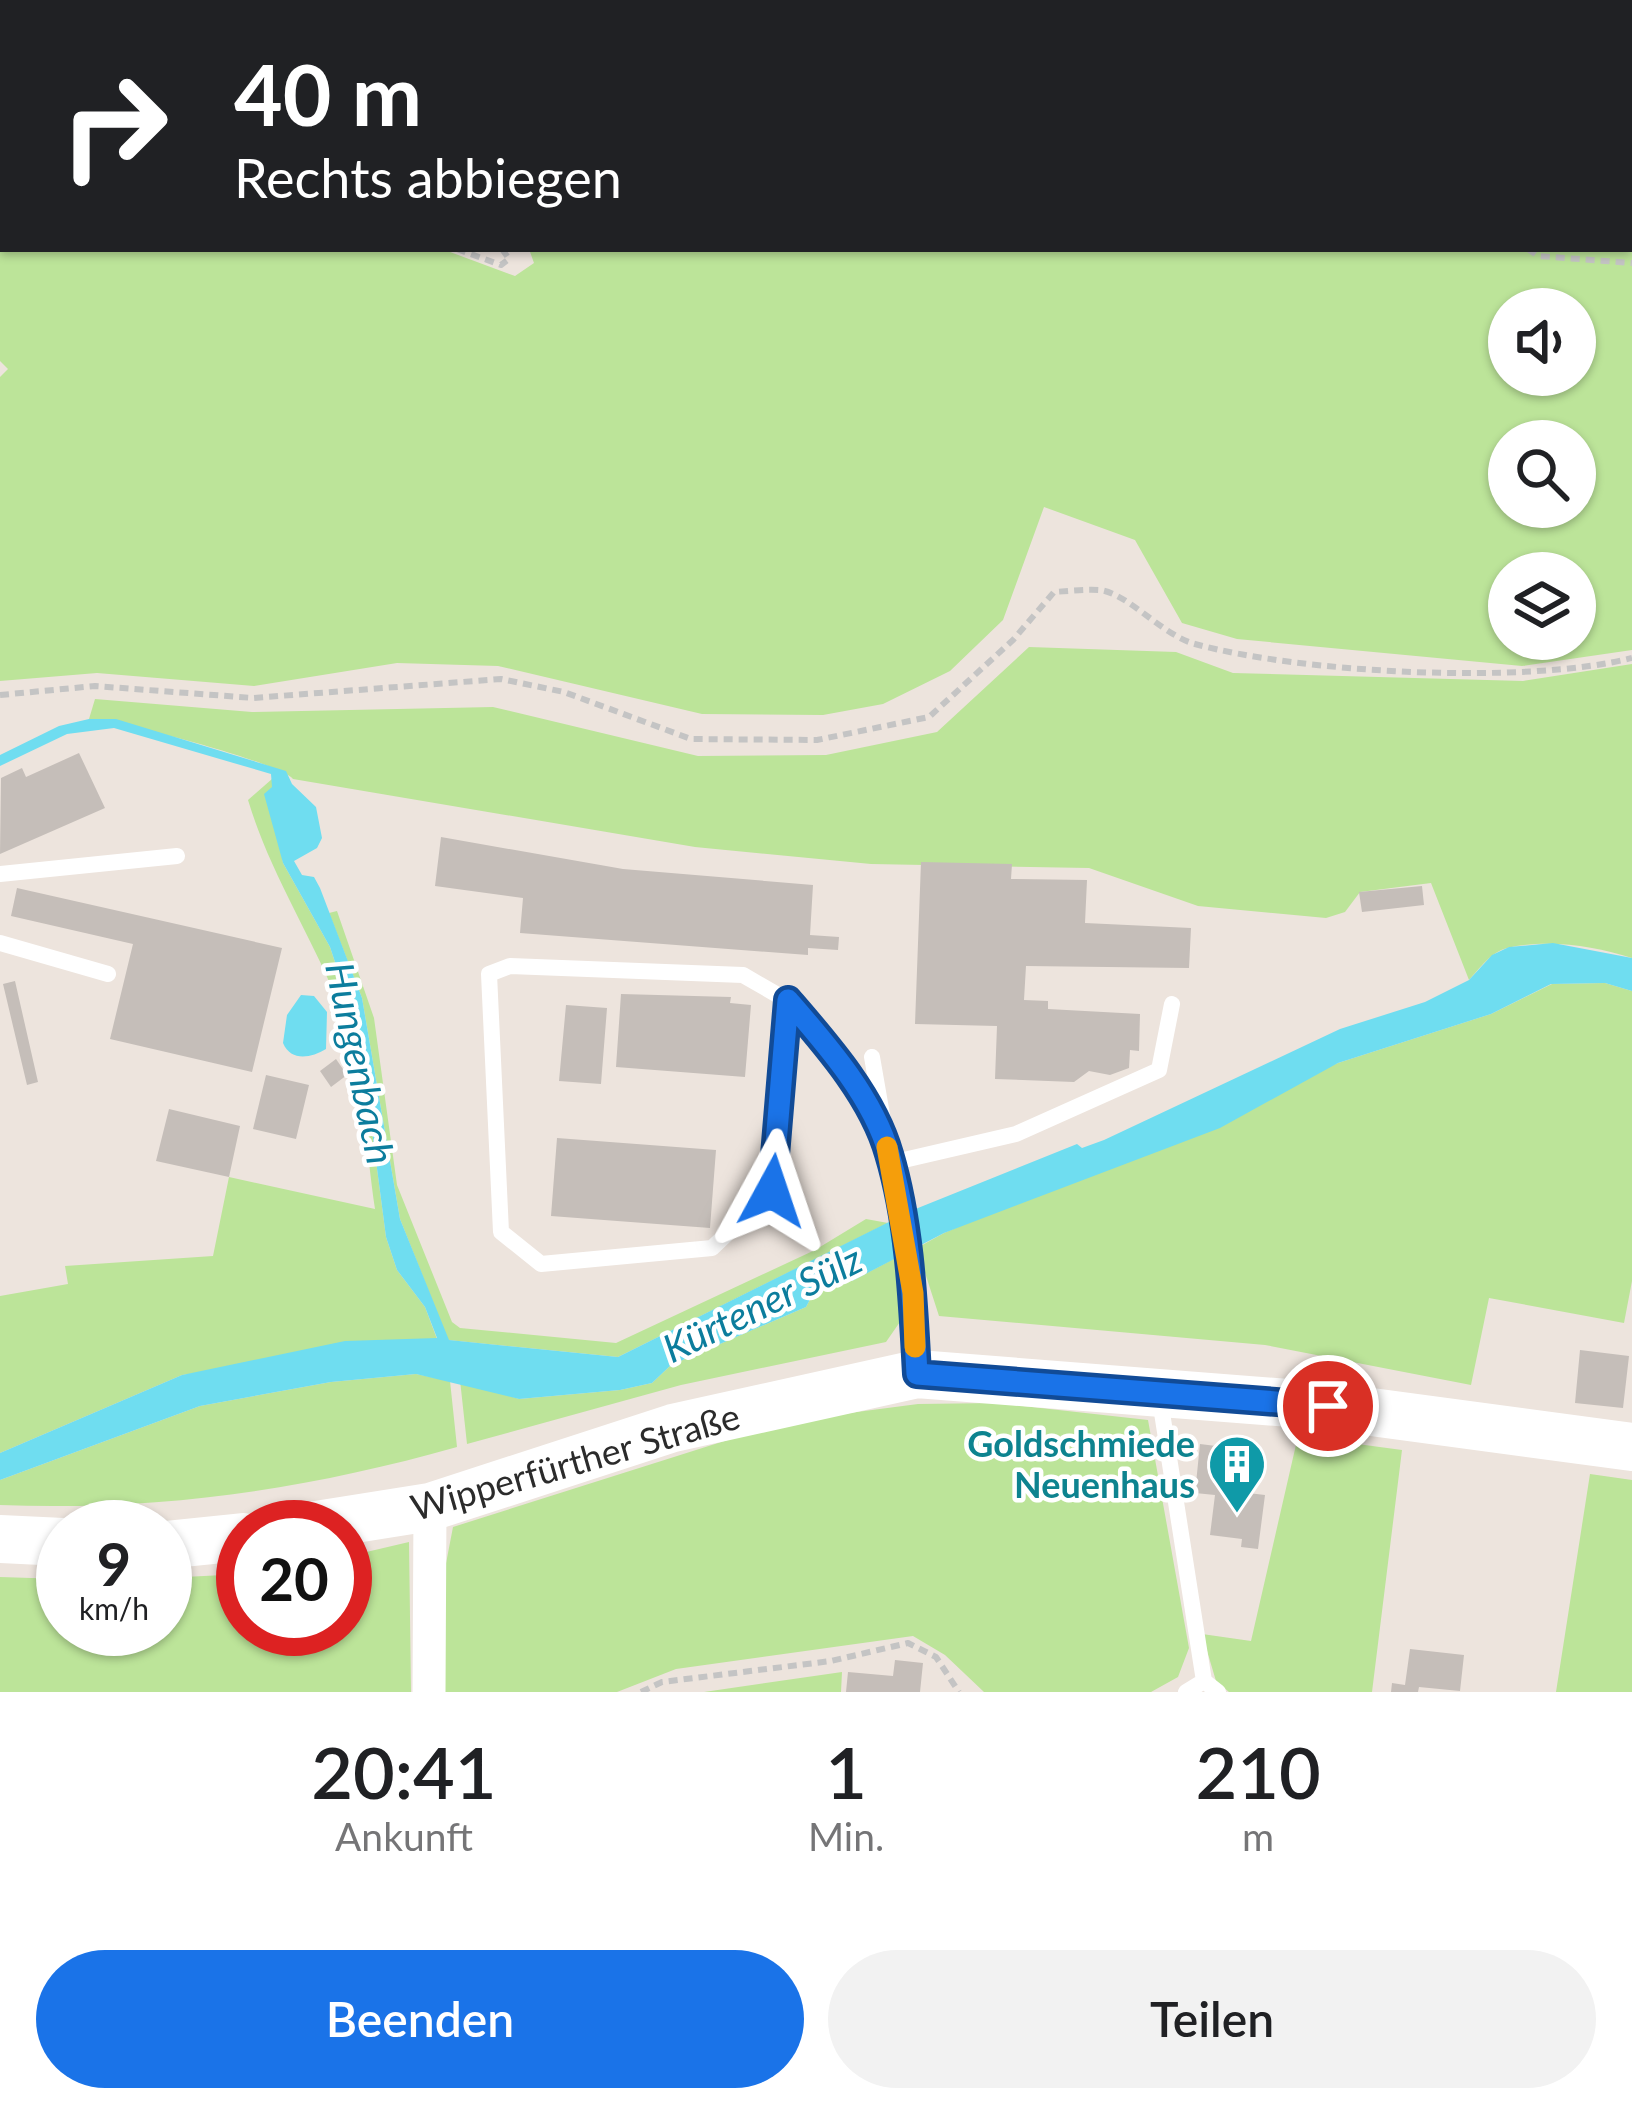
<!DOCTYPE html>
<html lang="de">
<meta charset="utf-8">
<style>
:root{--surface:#fff;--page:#f2f2f2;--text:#202124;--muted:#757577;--accent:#1a73e8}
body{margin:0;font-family:Lato,sans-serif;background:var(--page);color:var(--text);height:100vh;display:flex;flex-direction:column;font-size:45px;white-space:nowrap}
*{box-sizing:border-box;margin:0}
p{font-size:39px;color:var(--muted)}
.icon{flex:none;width:66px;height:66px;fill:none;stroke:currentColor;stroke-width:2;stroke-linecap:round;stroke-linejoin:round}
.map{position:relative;height:1692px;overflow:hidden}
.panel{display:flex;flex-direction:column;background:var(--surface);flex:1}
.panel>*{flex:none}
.banner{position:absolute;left:0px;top:0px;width:1632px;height:252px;box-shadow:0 3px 9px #0004;background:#202124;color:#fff;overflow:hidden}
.fabs{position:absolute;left:1488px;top:288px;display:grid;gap:24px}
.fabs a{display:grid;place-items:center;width:108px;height:108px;border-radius:50%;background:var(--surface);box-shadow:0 3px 9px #0004;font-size:60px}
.speed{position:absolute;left:36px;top:1500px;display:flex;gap:24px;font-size:60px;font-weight:700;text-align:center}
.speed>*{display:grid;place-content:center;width:156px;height:156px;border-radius:50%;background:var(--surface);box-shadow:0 3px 9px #0004;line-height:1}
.speed small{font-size:30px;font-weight:400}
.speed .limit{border:18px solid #d22;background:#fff;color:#111}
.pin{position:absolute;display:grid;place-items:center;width:102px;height:102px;color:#fff;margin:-51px;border:6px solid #fff;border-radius:50%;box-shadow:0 3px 12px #0007}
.me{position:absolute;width:132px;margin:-66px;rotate:5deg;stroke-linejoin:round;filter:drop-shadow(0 0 9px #0008)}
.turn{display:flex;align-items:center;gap:42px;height:252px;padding:0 36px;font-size:54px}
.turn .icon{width:156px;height:156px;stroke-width:2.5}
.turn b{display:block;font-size:84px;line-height:102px}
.eta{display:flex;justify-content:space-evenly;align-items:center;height:204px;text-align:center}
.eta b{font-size:72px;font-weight:600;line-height:84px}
.cta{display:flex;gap:24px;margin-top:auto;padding:24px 36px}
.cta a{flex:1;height:138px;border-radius:72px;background:var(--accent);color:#fff;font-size:48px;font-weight:600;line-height:138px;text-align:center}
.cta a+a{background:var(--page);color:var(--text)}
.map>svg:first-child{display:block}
</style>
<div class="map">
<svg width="1632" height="1692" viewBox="0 0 1632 1692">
<rect width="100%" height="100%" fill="#ede4dd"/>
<path fill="#bce499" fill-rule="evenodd" d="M0,0l122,3h-119v246h439l73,27 19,-13 -5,-14h1100l3,-230v631l-110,16 -285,-27 -55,-16 -47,-83 -91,-33 -41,113 -53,51 -67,33 -60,11 -121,-1 -204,-48 -101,-3 -143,23 -157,-13 -97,8v-304l8,-8 -8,-8zM1509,309h66v66h-66zM1509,441h66v66h-66zM1509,573h66v66h-66z
M490,0h1069l12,3h-1082z
M1029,647l147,5 57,21 290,8 109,-17v294c-39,-13 -86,-19 -125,-10 -16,4 -27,20 -38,32l-38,-97 -71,9 -15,20 -19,6 -128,-12 -109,-38 -218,-4 -176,-17 -402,-68c-12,-16 -178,-60 -204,-60l6,-20 157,13 241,-5 205,49 128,-1 111,-23z
M272,779l11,84 47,84 17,51 21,102 18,137 11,33 28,37 12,32 -255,36 -182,78v-157l68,-12 -3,-18 148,-10 16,-79 146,32c-10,-69 -13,-147 -39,-212 -28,-67 -67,-127 -88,-197z
M337,911l37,107 23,167 55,137 8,6 156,15 199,-93 51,-31 22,4 -270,134 -170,-17 -48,-121 -38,-221 -33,-85z
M1605,983l27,8v290l-8,42 -135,-25 -18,87 -206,-40 -326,-29 -22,-68 27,-15 394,-170 153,-49 61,-30z
M899,1256l3,63 -16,23 -205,43 -214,59 -7,-64 59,19 101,-9 32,-7 19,-18 135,-58 8,-15 40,-12z
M416,1374l34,7 7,66c-152,43 -298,64 -457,58v-25l200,-74 131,-24z
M996,1403l152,17 41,228 -11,29 -27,15h-167l-39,-37 -32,-19 -237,33 -59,23h-181l2,-87 15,-78 335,-106 130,-17z
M1298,1436l104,14 -30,242h-143l-13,-11 -14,-47 49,7z
M1590,1474l42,6v212h-76z
M409,1542l2,150h-411v-115l63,2v50h102v-51l78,-4v55h102v-72z
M842,1672l-1,20h-137z"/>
<path fill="#6fddf0" d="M89,719h27l170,52 6,13 24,23 6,31 -5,10 -23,13 8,14 12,2 6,11 42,110 38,221 49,121 169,17 295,-147 164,-66 5,4 22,-8 236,-111 85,-27 44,-22 23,-25 17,-8 44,-4 79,15v33l-27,-8 -54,1 -60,30 -153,49 -118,65 -276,105 -90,47 -40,12 -8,15 -135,58 -19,18 -32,7 -101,9 -103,-25 -85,8 -131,24 -200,74v-27l182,-78 163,-34 92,-3 -12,-31 -28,-37 -11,-33 -18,-137 -21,-102 -17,-51 -47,-84 -19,-69 8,-7 -1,-13 -157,-46 -47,6 -67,32v-11l59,-29z
M301,995l13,1 13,16 -1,37c-15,9 -35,13 -43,-6l4,-28z"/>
<path fill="#c5beb9" d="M79,753l26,55 -105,46 1,-76 21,-10 4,9z
M441,837l182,32 190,16 -3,50 29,2 -1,13 -30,-2v7l-288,-22 3,-35 -88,-12z
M921,862l91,2 -1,15 76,1 -2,43 106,5 -2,40 -163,-2 -2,34 24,1v8l92,5 -1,37 -9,-1 -1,18 -19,7 -21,-4 -15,11 -79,-3 2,-53 -82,-2z
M1422,886l2,19 -62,7 -3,-20z
M17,888l265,60 -30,124 -142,-33 23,-95 -122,-28z
M15,981l23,101 -11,3 -24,-101z
M621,994l110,3 -1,6 21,2 -6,72 -129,-10z
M566,1005l41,3 -6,76 -42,-3z
M336,1059l11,16 -16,12 -11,-16z
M266,1075l43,10 -13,54 -43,-10z
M169,1109l71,17 -11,51 -73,-16z
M557,1138l159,12 -6,78 -159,-12z
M1580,1350l49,6 -6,52 -48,-5z
M1225,1442l28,3 -5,48 17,2 -7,54 -17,-2 1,-8 -32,-4 5,-40 -20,-2 5,-49 24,3z
M1410,1649l54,6 -4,36 -41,-4 -1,5h-27l1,-9 13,2z
M895,1660l28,3 -3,29h-74l2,-20 45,4z"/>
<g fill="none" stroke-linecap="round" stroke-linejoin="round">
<path stroke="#c4c4c4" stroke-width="6" stroke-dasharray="9 6" stroke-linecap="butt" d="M131,0l3,3
M1188,0l2,3
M480,3l1,-3
M457,249l44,16 8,-6 -7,-10
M1528,249l10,7 94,7
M0,695l95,-9 158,12 248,-19 63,13 127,47 126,1 112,-23 84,-77 41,-48c15,-1 32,-3 46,-2 29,4 62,45 95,54 107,29 330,41 437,14
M641,1692l21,-10 169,-21 77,-18 28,14 23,35"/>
<path stroke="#fff" stroke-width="16" d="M0,874l177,-18
M0,943l108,31
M788,1001l-16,190 -60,57 -171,16 -40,-32 -12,-258 21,-8 233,9 45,26 48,56 53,93
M872,1057l41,236 3,78
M891,1163l125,-29 143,-64 13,-66
M1160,1400l44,281 14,11
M1186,1692l18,-11"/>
<path stroke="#fff" stroke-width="33" d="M429,1692l1,-185"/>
<path stroke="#fff" stroke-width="48" d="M304,1527l126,-20 243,-79 244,-54 410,32 305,41
M0,1539l63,3
M165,1545l78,-8"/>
</g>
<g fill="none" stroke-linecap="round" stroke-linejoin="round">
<defs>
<path id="route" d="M772,1191l16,-191c38,44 85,97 101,154 21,70 24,148 28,220l411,32"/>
</defs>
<use href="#route" stroke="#114b97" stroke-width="30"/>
<use href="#route" stroke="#1a73e8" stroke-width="21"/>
<path stroke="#f59e0b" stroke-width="21" d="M887,1147l26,146 2,54"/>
</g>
<defs>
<symbol id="building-pin" viewBox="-11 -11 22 30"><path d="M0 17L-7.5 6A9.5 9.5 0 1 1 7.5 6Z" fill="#0f9aa8" stroke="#fff"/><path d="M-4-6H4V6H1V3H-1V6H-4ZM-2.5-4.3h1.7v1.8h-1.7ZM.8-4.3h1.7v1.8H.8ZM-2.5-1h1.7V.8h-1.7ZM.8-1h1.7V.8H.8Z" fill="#fff"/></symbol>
</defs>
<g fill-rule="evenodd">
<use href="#building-pin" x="1204" y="1431" width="66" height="90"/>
</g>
<g text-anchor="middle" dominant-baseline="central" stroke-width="9" stroke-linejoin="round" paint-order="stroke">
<g font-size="36" font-weight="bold" fill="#0d838f" stroke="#fff" text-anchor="end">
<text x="1195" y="1443">Goldschmiede<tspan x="1195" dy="41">Neuenhaus</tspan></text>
</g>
<g font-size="36" fill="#2b2b2b" stroke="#fff">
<text transform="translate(575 1461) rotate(-16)">Wipperfürther Straße</text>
</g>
<g font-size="39" font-style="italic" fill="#0c7d9d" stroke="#fff">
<text transform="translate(361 1063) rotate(78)">Hungenbach</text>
<text transform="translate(762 1303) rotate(-26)">Kürtener Sülz</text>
</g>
</g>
</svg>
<div class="fabs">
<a><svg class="icon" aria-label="sound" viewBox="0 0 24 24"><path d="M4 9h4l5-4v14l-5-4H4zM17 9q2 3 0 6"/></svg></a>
<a><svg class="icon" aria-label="search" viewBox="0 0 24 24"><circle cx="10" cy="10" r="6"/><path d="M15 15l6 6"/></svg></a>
<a><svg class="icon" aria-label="layers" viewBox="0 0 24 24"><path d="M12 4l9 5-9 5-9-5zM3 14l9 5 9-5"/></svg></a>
</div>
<div class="speed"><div>9<small>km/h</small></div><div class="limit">20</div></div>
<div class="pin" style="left:1328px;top:1406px;background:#d93025"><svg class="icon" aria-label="arrive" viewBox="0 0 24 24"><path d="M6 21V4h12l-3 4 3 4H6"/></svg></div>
<svg class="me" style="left:772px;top:1191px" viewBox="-20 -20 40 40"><path d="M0-17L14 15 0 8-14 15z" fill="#1a73e8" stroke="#fff" stroke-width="4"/></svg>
<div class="banner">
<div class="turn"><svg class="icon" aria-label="right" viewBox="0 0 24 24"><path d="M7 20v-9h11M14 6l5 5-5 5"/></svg><div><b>40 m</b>Rechts abbiegen</div></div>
</div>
</div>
<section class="panel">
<div class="eta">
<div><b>20:41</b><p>Ankunft</p></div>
<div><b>1</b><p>Min.</p></div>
<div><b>210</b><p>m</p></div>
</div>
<div class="cta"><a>Beenden</a><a>Teilen</a></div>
</section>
